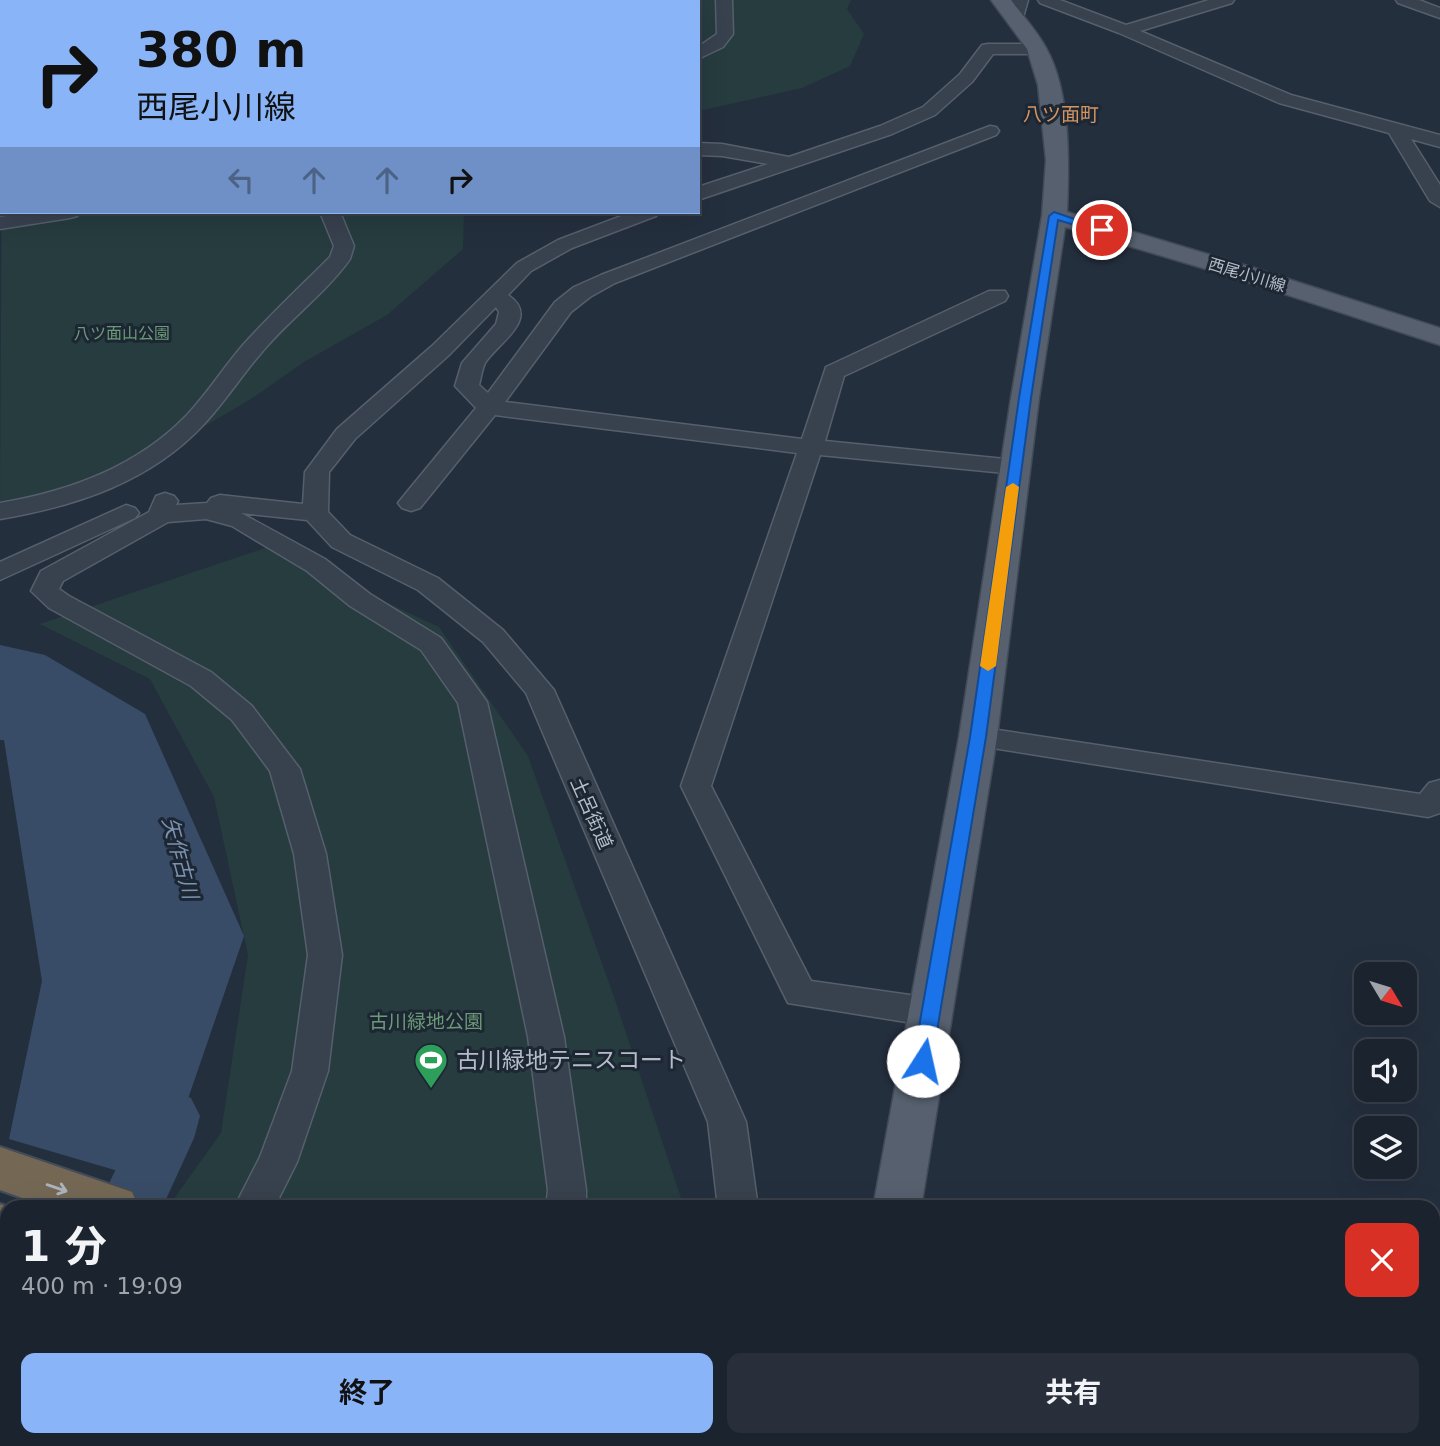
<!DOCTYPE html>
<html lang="ja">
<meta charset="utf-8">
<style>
:root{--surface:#1b232e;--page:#282f3a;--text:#f1f3f6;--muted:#a0a4aa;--line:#39404a;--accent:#8ab4f8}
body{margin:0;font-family:"DejaVu Sans","Noto Sans JP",sans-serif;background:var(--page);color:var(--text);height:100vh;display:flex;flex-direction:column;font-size:26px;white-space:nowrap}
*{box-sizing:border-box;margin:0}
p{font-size:23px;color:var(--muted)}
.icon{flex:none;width:38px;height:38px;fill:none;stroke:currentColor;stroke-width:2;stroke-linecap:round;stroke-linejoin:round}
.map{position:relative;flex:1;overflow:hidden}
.panel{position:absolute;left:0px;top:1200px;width:1440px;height:247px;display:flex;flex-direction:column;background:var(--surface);border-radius:21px 21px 0 0;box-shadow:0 7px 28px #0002,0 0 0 2px var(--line)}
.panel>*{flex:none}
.top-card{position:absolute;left:0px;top:0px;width:700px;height:214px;box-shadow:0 7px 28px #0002,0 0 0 2px var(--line);background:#8ab4f8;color:#111;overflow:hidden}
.needle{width:46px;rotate:128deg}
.buttons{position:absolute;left:1354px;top:962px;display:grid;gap:14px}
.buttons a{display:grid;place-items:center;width:63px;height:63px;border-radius:14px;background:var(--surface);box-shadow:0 7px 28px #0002,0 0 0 2px var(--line);font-size:35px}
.pin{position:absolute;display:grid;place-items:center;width:60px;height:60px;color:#fff;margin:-30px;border:4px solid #fff;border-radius:50%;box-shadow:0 2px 7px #0007}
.me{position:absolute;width:77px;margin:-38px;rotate:10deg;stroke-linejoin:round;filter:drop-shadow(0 0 5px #0008)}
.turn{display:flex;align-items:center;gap:24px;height:147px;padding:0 21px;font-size:32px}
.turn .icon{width:91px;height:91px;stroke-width:2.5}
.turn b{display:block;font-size:49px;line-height:60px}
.lanes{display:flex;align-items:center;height:66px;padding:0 21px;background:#0003;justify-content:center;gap:35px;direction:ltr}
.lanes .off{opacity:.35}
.round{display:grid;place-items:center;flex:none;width:74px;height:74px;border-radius:14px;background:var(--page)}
.head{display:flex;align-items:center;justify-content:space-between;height:119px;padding:0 21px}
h1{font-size:42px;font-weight:700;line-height:52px}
.primary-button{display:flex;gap:14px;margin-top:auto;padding:14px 21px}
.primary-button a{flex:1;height:80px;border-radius:14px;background:var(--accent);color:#111;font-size:28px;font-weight:700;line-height:80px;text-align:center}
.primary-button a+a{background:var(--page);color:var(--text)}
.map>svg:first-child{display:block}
</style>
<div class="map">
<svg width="1440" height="1446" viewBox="0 0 1440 1446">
<rect width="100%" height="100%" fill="#242f3e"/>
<path fill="#263c3f" d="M124,0h727l-4,9 17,25 -14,32 -48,22 -104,23v-109z
M2,132v80h462l-1,37 -76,66 -83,47 -53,37 -87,51 -119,50 -45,1z
M268,547l171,80 89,129 86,241 70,210h-516l53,-74 27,-178 -34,-158 -64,-118 -110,-55z
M7,1434v6h650l-1,6h-656z"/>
<path fill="#394c67" d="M0,645l45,10 100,59 99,222 -85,247 -150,-44 33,-158 -38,-241h-4z
M0,1307l7,1v76l-7,7z"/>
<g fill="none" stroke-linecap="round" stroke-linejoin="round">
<path fill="#394c67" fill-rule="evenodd" d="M169,1090l22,8 9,18 -6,22 -32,70h-65l35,-72 15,-38z"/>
<defs>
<path id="minor" d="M90,0h17l-19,2z
M716,0h16l1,34 -10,13 -25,12v-12l19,-13z
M1012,0h16l-6,21 -6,2 -8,-5z
M1038,0h22l66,25 83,-25h25l-2,3 -92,28 151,64 149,40v12l-29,-8 29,46v22l-10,-6 -41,-68 -110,-30 -160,-70 -79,-30z
M1396,0h23l21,8v10l-42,-15z
M988,44h49l8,5 -8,5h-44l-21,28 -37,33 -43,19 -194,66v-13l70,-23 -46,-8 -24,-1v-12l24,1 67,13 91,-31 43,-19 37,-33 22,-29z
M990,126l6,1 3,4 -3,4 -381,148 -25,14 -19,15 -66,90 297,37 24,-72 163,-76h16l3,5 -3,5 -161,75 -19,65 190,19 9,2 3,5 -3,5 -9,2 -195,-19 -109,331 100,195 120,17 13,4 5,10 -5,10 -13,4 -143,-23 -107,-217 116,-333 -302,-38 -75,93 -9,3 -9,-3 -4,-5 4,-5 74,-90 -21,-22 7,-23 34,-39 3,-12 -3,-5 -48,49 -93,83 -26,33 -1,40 22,23 88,43 65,52 51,60 192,432 12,86h-40l-10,-86 -182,-429 -43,-51 -65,-52 -86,-43 -25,-27 -66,-7 84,46 45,35 71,44 46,64 77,335 22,153v18h-40l2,-18 -20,-153 -70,-334 -37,-53 -71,-44 -43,-35 -75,-45 -26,-7 -38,3 -105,59 -4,8 10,7 142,76 41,34 48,63 26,85 16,101 -14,116 -31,91 -23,46h-40l26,-51 32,-86 16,-116 -14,-101 -24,-83 -38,-51 -41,-34 -142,-78 -18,-17 10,-20 108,-59 7,-16 9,-3 9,3 4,5 -2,4 31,-2 4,-5 9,-3 83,9 2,-32 32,-43 95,-83 85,-83 41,-23 74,-28h27l-3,4 -84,32 -41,23 -23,24c34,23 -10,48 -23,68 -3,6 -4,15 -6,22l9,8 67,-91 19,-15 27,-12z
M2,178v12l-2,1v-12z
M34,212h46l-3,4 -7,2 -70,11v-12z
M320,212h20l14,34 -4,13c-20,29 -57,58 -81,85 -23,25 -41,54 -64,79 -54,59 -129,83 -205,96v-16c70,-12 136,-36 186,-87 21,-22 37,-48 57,-71 28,-31 58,-59 87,-88l4,-11z
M126,505l9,3 4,5 -4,5 -135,62v-18z
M978,727l442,67 9,-11 11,-3v33l-12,4 -461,-73 -4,-7 4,-7z
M80,1440h46l-3,6h-45z
M152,1440h44l2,6h-44z
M271,1440h81l-3,6h-80z
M390,1440h44l-2,6h-44z
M464,1440h45l-3,6h-44z
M727,1440h44l-1,6h-44z
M938,1440h63l2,6h-62z"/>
<path id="major" d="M991,0h20c11,15 26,31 35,48 25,44 23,115 21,164l187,56 186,60v17l-204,-67 -171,-51 -26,171 -42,339 -76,471h-48l86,-471 52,-339 31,-182 4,-56 -8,-75 -11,-36z
M830,1440h54l-1,6h-54z"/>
<path id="highway" d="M0,1147l132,45 7,16h-89l-50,-18z
M0,1204l11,4h-4v44l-7,-2z
M570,1440h70l2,6h-70z
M750,1440h71l2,6h-71z"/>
</defs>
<use href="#minor" stroke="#565f6c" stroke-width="3"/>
<use href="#major" stroke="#414a57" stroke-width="3"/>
<use href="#highway" stroke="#434c59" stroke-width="4"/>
<use href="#minor" fill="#38414e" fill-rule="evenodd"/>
<use href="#major" fill="#56606e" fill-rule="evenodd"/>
<use href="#highway" fill="#746855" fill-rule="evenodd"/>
</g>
<defs><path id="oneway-shaft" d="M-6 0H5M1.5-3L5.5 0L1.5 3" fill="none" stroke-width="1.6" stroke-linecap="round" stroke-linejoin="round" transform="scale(1.75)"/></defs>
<use stroke="#aeb4bd" href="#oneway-shaft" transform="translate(57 1188) rotate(19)"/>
<path fill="#1a73e8" stroke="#114b97" stroke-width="2" d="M1054,212l53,18 -5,3 -44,-13 -27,178 -45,339 -54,324 -2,5 -7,3 -7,-3 -3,-5 57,-324 49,-339 30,-182z"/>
<path fill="#f59e0b" d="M1013,483l6,4 -23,179 -8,5 -8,-5 26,-179z"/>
<defs>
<symbol id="stadium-pin" viewBox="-11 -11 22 30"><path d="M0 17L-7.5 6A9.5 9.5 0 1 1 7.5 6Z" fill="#2e9e5b" stroke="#1d2633"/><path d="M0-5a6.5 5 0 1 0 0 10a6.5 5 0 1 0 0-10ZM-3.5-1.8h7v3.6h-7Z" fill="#fff"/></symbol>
</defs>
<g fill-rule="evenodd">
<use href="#stadium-pin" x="412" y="1041" width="38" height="52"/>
</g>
<g text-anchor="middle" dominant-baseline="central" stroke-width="6" stroke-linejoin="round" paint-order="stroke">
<g font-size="16" fill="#b4bcc9" stroke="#1d2633">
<text transform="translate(1247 275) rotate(17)">西尾小川線</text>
</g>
<g font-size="16" fill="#6b9a76" stroke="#1d2633">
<text x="122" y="333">八ツ面山公園</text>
</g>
<g font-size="19" fill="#d59563" stroke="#1d2633">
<text x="1061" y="114">八ツ面町</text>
</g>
<g font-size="19" fill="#b4bcc9" stroke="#1d2633">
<text transform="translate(592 813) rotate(66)">土呂街道</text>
</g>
<g font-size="19" fill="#6b9a76" stroke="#1d2633">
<text x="426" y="1021">古川緑地公園</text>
</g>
<g font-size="21" font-style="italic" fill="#7c92b1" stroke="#1d2633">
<text transform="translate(180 858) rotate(75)">矢作古川</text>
</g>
<g font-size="23" fill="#b4bcc9" stroke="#1d2633" text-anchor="start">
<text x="456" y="1060">古川緑地テニスコート</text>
</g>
</g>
</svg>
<div class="buttons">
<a><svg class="needle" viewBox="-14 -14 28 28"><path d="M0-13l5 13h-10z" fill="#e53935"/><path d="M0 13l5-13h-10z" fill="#a0a4aa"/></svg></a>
<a><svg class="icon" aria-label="sound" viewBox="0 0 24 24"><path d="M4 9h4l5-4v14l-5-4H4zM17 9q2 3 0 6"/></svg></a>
<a><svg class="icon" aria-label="layers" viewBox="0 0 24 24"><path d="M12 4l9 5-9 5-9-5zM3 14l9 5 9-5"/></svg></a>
</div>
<div class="pin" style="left:1102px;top:230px;background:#d93025"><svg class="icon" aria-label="arrive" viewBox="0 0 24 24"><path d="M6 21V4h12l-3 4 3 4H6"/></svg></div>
<svg class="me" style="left:923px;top:1061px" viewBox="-20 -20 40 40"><circle r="19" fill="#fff"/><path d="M0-13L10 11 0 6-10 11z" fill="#1a73e8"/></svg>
<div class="top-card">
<div class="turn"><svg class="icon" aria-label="right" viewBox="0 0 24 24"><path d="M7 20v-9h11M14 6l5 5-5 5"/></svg><div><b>380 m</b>西尾小川線</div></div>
<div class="lanes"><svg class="icon off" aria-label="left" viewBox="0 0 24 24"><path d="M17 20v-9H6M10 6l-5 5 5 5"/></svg><svg class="icon off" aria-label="ahead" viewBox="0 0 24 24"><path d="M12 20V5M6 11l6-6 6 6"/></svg><svg class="icon off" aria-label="ahead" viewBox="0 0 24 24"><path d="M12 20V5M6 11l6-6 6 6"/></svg><svg class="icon" aria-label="right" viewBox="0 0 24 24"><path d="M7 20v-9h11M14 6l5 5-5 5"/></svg></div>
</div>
<section class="panel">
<div class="head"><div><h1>1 分</h1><p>400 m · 19:09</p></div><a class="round" style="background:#d93025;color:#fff"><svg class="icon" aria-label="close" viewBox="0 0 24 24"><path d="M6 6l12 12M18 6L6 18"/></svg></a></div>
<div class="primary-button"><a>終了</a><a>共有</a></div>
</section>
</div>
